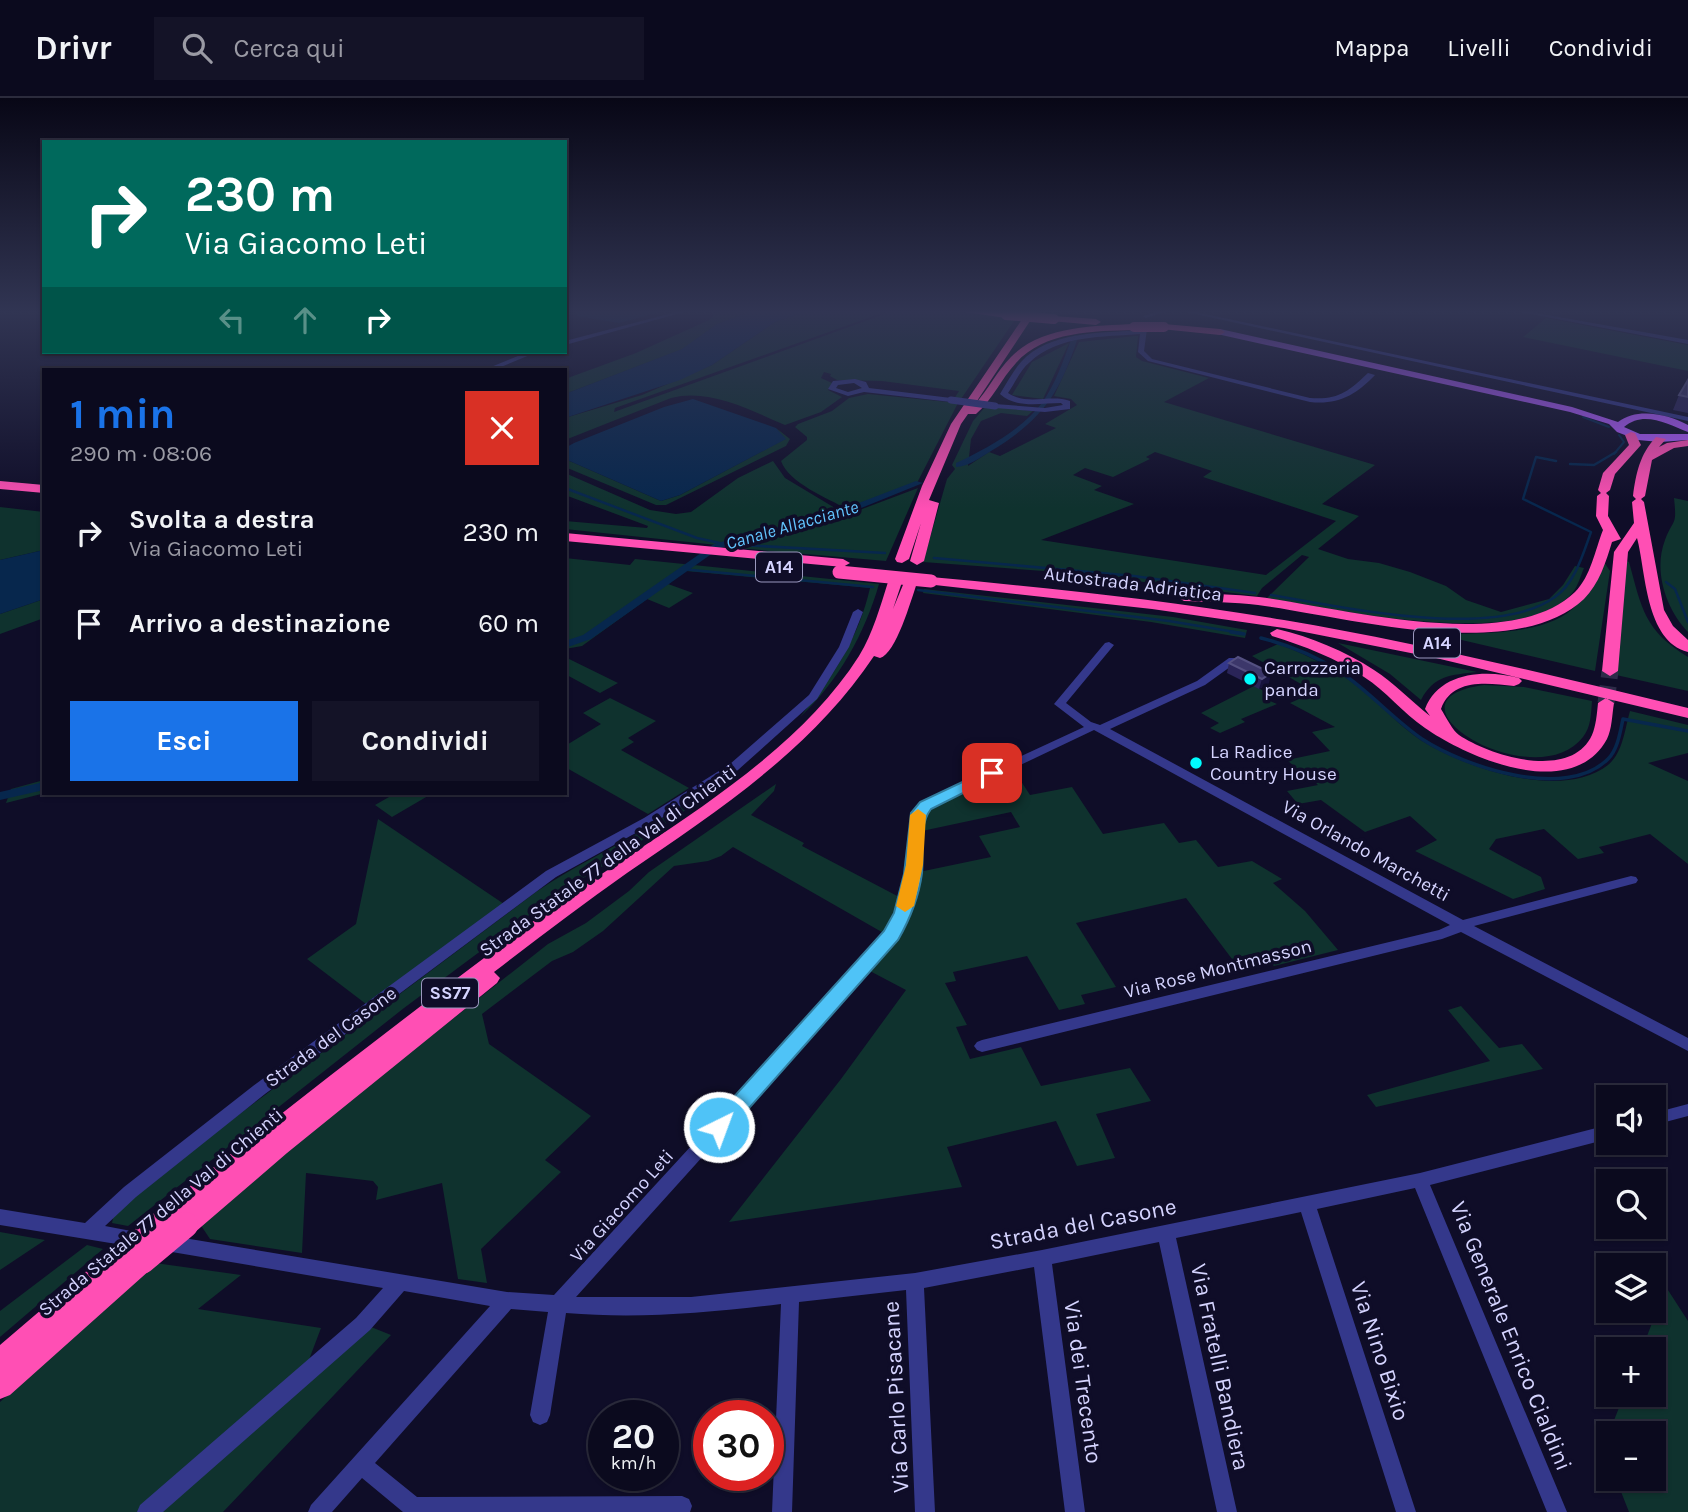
<!DOCTYPE html>
<html lang="it">
<meta charset="utf-8">
<style>
:root{--surface:#0b0a1e;--page:#141327;--text:#f1f3f6;--muted:#9a9aa4;--line:#2b2b3c;--accent:#1a73e8}
body{margin:0;font-family:Karla,sans-serif;background:var(--page);color:var(--text);height:100vh;display:flex;flex-direction:column;font-size:26px;white-space:nowrap}
*{box-sizing:border-box;margin:0}
p{font-size:23px;color:var(--muted)}
.icon{flex:none;width:38px;height:38px;fill:none;stroke:currentColor;stroke-width:2;stroke-linecap:round;stroke-linejoin:round}
.map{position:relative;flex:1;overflow:hidden}
.details{position:absolute;left:42px;top:270px;width:525px;height:427px;display:flex;flex-direction:column;background:var(--surface);border-radius:0px;box-shadow:0 2px 5px #0004,0 0 0 2px var(--line)}
.details>*{flex:none}
.guide{position:absolute;left:42px;top:42px;width:525px;height:214px;border-radius:0px;box-shadow:0 2px 5px #0004,0 0 0 2px var(--line);background:#00695c;color:#fff;overflow:hidden}
.tools{position:absolute;left:1596px;top:987px;display:grid;gap:14px}
.tools a{display:grid;place-items:center;width:70px;height:70px;border-radius:0px;background:var(--surface);box-shadow:0 2px 5px #0004,0 0 0 2px var(--line);font-size:35px}
.speed{position:absolute;left:588px;top:1302px;display:flex;gap:14px;font-size:35px;font-weight:700;text-align:center}
.speed>*{display:grid;place-content:center;width:91px;height:91px;border-radius:50%;background:var(--surface);box-shadow:0 2px 5px #0004,0 0 0 2px var(--line);line-height:1}
.speed small{font-size:18px;font-weight:400}
.speed .limit{border:10px solid #d22;background:#fff;color:#111}
.pin{position:absolute;display:grid;place-items:center;width:60px;height:60px;color:#fff;margin:-30px;border-radius:14px;box-shadow:0 4px 10px #0006}
.me{position:absolute;width:77px;margin:-38px;rotate:42deg;stroke-linejoin:round;filter:drop-shadow(0 0 5px #0008)}
.turn{display:flex;align-items:center;gap:24px;height:147px;padding:0 28px;font-size:32px}
.turn .icon{width:91px;height:91px;stroke-width:2.5}
.turn b{display:block;font-size:49px;line-height:60px}
.lanes{display:flex;align-items:center;height:66px;padding:0 28px;background:#0003;justify-content:center;gap:35px;direction:ltr}
.lanes .off{opacity:.35}
.round{display:grid;place-items:center;flex:none;width:74px;height:74px;border-radius:0px;background:var(--page)}
.head{display:flex;align-items:center;justify-content:space-between;height:119px;padding:0 28px}
h1{font-size:42px;font-weight:700;line-height:52px;color:var(--accent)}
.button{display:flex;gap:14px;margin-top:auto;padding:14px 28px}
.button a{flex:1;height:80px;border-radius:0px;background:var(--accent);color:#fff;font-size:28px;font-weight:700;line-height:80px;text-align:center}
.button a+a{background:var(--page);color:var(--text)}
ul{padding:0;list-style:none}
li{display:flex;align-items:center;gap:21px;height:91px;padding:0 28px}
li div{flex:1}
li b{display:block;font-size:26px}
li em{font-style:normal}
header{display:flex;align-items:center;gap:42px;box-sizing:border-box;height:98px;padding:0 35px;background:var(--surface);border-bottom:2px solid var(--line)}
header strong{font-size:33px}
nav{display:flex;gap:38px;margin-inline-start:auto;font-size:24px}
.search{width:490px;height:63px;background:var(--page);display:flex;align-items:center;gap:18px;box-sizing:border-box;padding:0 24px;border-radius:0px;color:var(--muted);font-size:26px}
.map>svg:first-child{display:block}
</style>
<header>
<strong>Drivr</strong>
<div class="search"><svg class="icon" aria-label="search" viewBox="0 0 24 24"><circle cx="10" cy="10" r="6"/><path d="M15 15l6 6"/></svg>Cerca qui</div>
<nav><a>Mappa</a><a>Livelli</a><a>Condividi</a></nav>
</header>
<div class="map">
<svg width="1688" height="1414" viewBox="0 0 1688 1414">
<rect width="100%" height="100%" fill="#0f0d28"/>
<path fill="#0f322e" fill-rule="evenodd" d="M716,214h33l-32,12 -34,25 -118,45v-15l71,-26 73,-33z
M804,214h81l-270,96 -1,4 276,-100h68l58,6 -55,81h-7l5,-8 -77,-10 -45,-1 -7,-4 1,-2 -7,-2 -3,6 11,5 -4,7 14,7 -21,15 -36,13c-35,-15 -76,-37 -114,-27l-106,42v-22l77,-23 70,-30 63,-43z
M1546,220l142,27v26l-165,-34z
M1135,238h3l-2,21 6,4 67,17 -45,24 211,63 -53,39 37,12 -41,33 30,10 31,4 31,9 36,14 20,14 35,12 48,-13 14,-14 12,-19 9,2c-3,7 -6,18 -11,24 -49,60 -239,17 -306,6l42,-41 -7,-2 -40,33 -5,8 -186,-23 -148,-11 24,-83 8,-10 -3,-4 21,-44 13,-15 47,5 -6,5 -26,-3 -20,8 -10,18 -3,27 21,-14 11,4 56,-28 -11,-4 32,-19 -6,-6 -17,-3 25,-54zM1155,354l57,19 -9,6 133,44 -70,54 -225,-35 93,-36 -40,-14 8,-4 -29,-11 12,-7 28,9 37,-18 -4,-2z
M1069,245l-26,56 -31,-4 20,-33z
M868,296l90,9 -41,80 -70,26c-20,-11 -58,-26 -66,-48l26,-21v-3l-12,-10 3,-3 34,-13 17,-13z
M776,330l14,11 -4,7 -120,59h-10l-91,-38v-8l96,42 19,-6 105,-56z
M773,363l12,17 55,33 -123,34 -152,-16v-8l82,7 1,-2 -83,-31v-22l85,37 26,4 15,-2 47,-34z
M918,390l-32,73 -160,-14 99,-24z
M1674,400l14,3v131c-22,-23 -35,-61 -23,-92 9,-23 12,-13 9,-42z
M0,409l44,5v38l-44,10z
M565,460l65,7 5,-6 244,25c-14,49 -41,98 -79,133 32,-38 59,-80 70,-129l-184,-17 -18,13 25,9 -24,15 -22,-9 -65,47 -17,3z
M1624,462l5,2c13,47 15,68 59,95v34l-72,-16z
M1604,464l6,9 -15,100 -159,-37c39,-1 114,3 141,-30 11,-12 18,-28 27,-42z
M924,491l249,28 74,13 -2,8 -94,-16 -228,-29z
M44,501v19l-44,16v-20z
M1338,545l139,29c-26,3 -43,3 -56,28l-31,-26z
M1278,546c33,12 67,30 93,53 19,17 36,36 58,48 44,25 134,55 179,20 15,-12 17,-37 22,-54l58,14v28l-40,10 40,18v83l-38,-30 -51,13 5,6 -26,6 -34,-30 -48,10 -7,10 52,28 4,12 -32,10 -98,-48 22,-11 -27,-24 -45,16 -44,-32 -23,4 -11,-13 31,-6 -8,-8 18,-5 -3,-3 -22,5 -16,-14 43,-9 -18,-19 23,-5 -45,-24 25,-11 -63,-36z
M565,559l53,26 -18,10 -35,-19z
M1484,587l40,2 68,14c-1,13 -1,26 -9,36 -48,62 -213,-37 -99,-52z
M1254,588l16,8 -7,4 14,6 -36,15 4,3 -25,11 -10,-5 9,-5 -18,-10z
M610,600l46,23 -28,17 6,4 -13,8 68,38 -41,26 -83,-47v-21l36,-22 -18,-11z
M1013,671l17,26 42,-8 31,47 61,-11 15,20 17,-3 22,27 34,-6 30,18 -9,4 32,28 33,39 -64,16 -15,-14 -27,7 -46,-61 -110,25 40,64 -35,8 4,9 -26,6 -32,-54 -74,16 3,9 -11,2 22,42 -11,2 14,32 51,-12 20,39 89,-18 21,33 -55,13 19,44 -38,8 -21,-45 -109,26 15,40 -233,35 112,-143 65,-89 -38,-20 35,-44 16,-54 72,-15 -12,-21 41,-9 -9,-15 -89,19c0,-4 -2,-8 -1,-11 6,-21 72,-43 92,-51z
M735,678l-120,83 -52,31 -159,118 -276,218 -16,-3 2,-9 111,-89 311,-233c35,-24 73,-42 109,-63 30,-18 57,-40 90,-53z
M44,682l1,13 -39,10 5,-14z
M776,686l-2,7 -23,24 53,28 -2,3 101,53 -16,36 -154,-88 -12,9 -13,5 -34,5 -71,65 -30,21 -21,9 -70,53 7,30 102,72 -46,44 16,12 -80,77 6,34 -29,-4 -16,-96 -66,17 2,-13 -5,-6 -67,-8 -4,80 -92,-14 -10,-15 96,-82 252,-198 38,-21 43,-32 20,-19z
M396,695h37l-41,24 -17,-12z
M378,721l126,85 -138,100 -59,-45 49,-35z
M1461,908l38,42 23,-4 21,25 -167,38 -9,-12 123,-34 -42,-51z
M0,1134l45,8 -45,30z
M87,1147l16,4 -103,88v-26z
M155,1165l86,12 -43,34 123,19 -14,37 64,-38 20,8 -168,177h-223v-110z
M1666,1189l22,34v191h-59l-13,-33h38v-46h-45l15,-38h30v-46h-12z"/>
<path fill="#07274d" d="M575,214h85l-41,11 -42,-7z
M749,214h55l-29,10 -63,43 -32,15 -115,38v-24l117,-45 35,-25z
M693,301l83,29 10,11 -106,56 -19,6 -96,-42v-11l9,-5 90,-36z
M44,452v49l-44,15v-54z"/>
<g fill="none" stroke-linecap="round" stroke-linejoin="round">
<path stroke="#07274d" stroke-width="2" d="M1583,319l26,10
M1614,356l10,-12 -5,-7"/>
<path stroke="#07274d" stroke-width="2.5" d="M1570,366l24,1 22,-13
M565,390l132,50 27,6 161,9
M934,460l200,18 121,17
M681,471l192,18
M1666,484l9,7 13,33
M918,492l251,31 72,12
M1271,497c71,12 223,46 284,2 20,-14 28,-43 36,-65l-68,-33 13,-42 20,4"/>
<path stroke="#07274d" stroke-width="3.5" d="M1231,534l13,2
M1261,540c28,7 54,18 78,33 30,20 54,48 83,68 43,28 144,62 186,20 10,-10 12,-27 15,-40l65,12"/>
<path fill="#07274d" fill-rule="evenodd" d="M1075,237l3,2c-18,57 -36,83 -87,114 -10,6 -23,16 -35,16v-4c30,-14 65,-33 86,-60 14,-20 22,-44 30,-66z
M916,383l7,2 -79,32 -124,33 -129,91 -26,9v-7l18,-6 131,-91 124,-33z
M44,684v8l-44,10v-8z"/>
<path stroke="#2d2b48" stroke-width="17" stroke-dasharray="17 8" stroke-linecap="butt" d="M1606,605l4,-32"/>
<path fill="#34388b" fill-rule="evenodd" d="M676,214h8l-119,33v-4z
M1156,214h8l-18,6 -3,-2z
M1186,214h10l492,105v4z
M1520,214h11l157,28v4z
M1144,229l3,2 -3,22 8,8 158,39c28,2 38,-6 58,-25l7,2c-19,20 -37,30 -65,27l-162,-41 -10,-9 2,-18c-36,3 -82,1 -110,28 -10,8 -15,21 -22,31 19,13 42,1 62,8v8l-25,3 -50,-4 -4,-2 4,-2 50,4 18,-3 -2,-2c-20,0 -45,6 -61,-9 7,-11 13,-23 21,-32 28,-31 81,-29 120,-32z
M528,254h9l-41,17h-10z
M855,281l11,3 3,6 82,10 4,2 -4,2 -87,-10 -16,4 -20,-7 5,-8zM854,285l8,5 -14,4 -12,-4 2,-3z
M858,511l5,3 -14,35 -32,52 -79,71 -86,54 -96,53 -291,217 -129,103 -31,29 42,8 3,6 -3,6 -6,2 -141,-23v-16l85,14 39,-36 129,-101 293,-215 98,-53 86,-54 79,-69 30,-48 14,-35z
M1109,544l5,3 -48,58 25,19 9,3 97,-44 32,-23h8l1,2 -1,2 -32,23 -95,44 353,191 168,-44 5,1 2,3 -2,3 -162,43 214,112v13l-227,-119 -19,7 -460,113 -5,-2 -3,-4 3,-4 5,-2 457,-110 11,-5 -356,-195 -164,78c-11,17 -6,35 -8,54 -4,32 -17,62 -34,89l-312,346h115l224,-24 127,-23 378,-77 188,-48v14l-178,46 137,327h-20l-132,-324 -98,21 99,303h-20l-95,-300 -125,26 61,274h-20l-58,-270 -107,22 33,248h-20l-31,-245 -110,21 11,224h-20l-9,-222 -107,12 -7,210h-20l9,-208c-73,9 -143,15 -215,9l-16,102 -3,7 -7,3 -7,-3 -3,-7 18,-103 -37,-3 -136,154 42,34 265,-1 7,3 3,7 -2,6h-287l-41,-34 -30,34h-24l3,-7 179,-199 -86,-15 -34,39 -207,182h-26l3,-7 216,-187 27,-30 -217,-37 -6,-2 -3,-6 3,-6 6,-2 341,57 47,3 324,-352c16,-23 26,-49 30,-77 4,-25 -2,-41 14,-64l162,-75 -30,-23 51,-61z
M1688,1006v12l-34,9v-12z"/>
<path fill="#b25bff" fill-rule="evenodd" d="M1220,231l352,78 46,15c19,-15 50,-8 70,3v7c-21,-8 -44,-22 -64,-5l16,7h48v6l-28,2 -22,-2 -21,-8 -8,-8 -39,-12 -353,-78v-4z"/>
<path fill="#ff4fb4" fill-rule="evenodd" d="M965,214h32l14,3 -5,3z
M1027,214h9l-61,92c13,-14 22,-33 36,-47 30,-31 83,-31 123,-33l5,3 -5,3c-39,1 -90,1 -118,33 -15,16 -23,36 -40,51h-8l-7,10 -32,76 10,3 -15,58 -7,4 -7,-4 11,-38 -12,36 -7,4 -5,-1 -2,-3 27,-73 29,-62z
M1054,218l42,3 5,3 -5,3 -45,-4 -2,-2z
M1164,226l56,5 5,3 -5,3 -59,-6 -2,-2z
M1631,334l4,1 6,12 -26,29 -5,16 -4,3 3,3 -1,20 13,23 -9,3c-6,20 -13,42 -28,57 -70,66 -240,17 -326,6 -24,-3 -49,-3 -74,-4l-7,-4 7,-4c25,1 50,1 75,4 80,10 251,58 316,-5 16,-16 20,-42 28,-62l-7,-14 1,-20 4,-3 -3,-3 5,-17 26,-28 -4,-10z
M1656,339l10,2 -7,8 8,-4 21,-3v6l-14,2 -22,12 -7,36 -4,3 3,3 20,108 9,16 15,14v12c-43,-11 -42,-81 -51,-114l-9,14 -10,119 -8,5 -8,-5 12,-119 20,-29 -2,-21 4,-3 -3,-3c3,-23 7,-42 23,-59z
M0,383l44,4v8l-44,-4z
M565,435l278,26 7,4 -7,4 -278,-26z
M931,479c118,11 236,23 353,43 136,23 270,56 404,88v10l-252,-60 -152,-30 -132,-19 -226,-25v-6z
M895,480l7,4 -9,27 12,-29h10l2,3c-6,17 -21,71 -37,75l-6,-2c-63,94 -155,154 -247,217 -45,32 -89,65 -133,99l6,6 -3,5 -210,170 -93,80 -9,3 -9,-3 -2,-5 -9,4 -9,-3 -3,-8 3,-8c121,-97 244,-192 368,-285 108,-81 262,-157 335,-272 14,-23 21,-49 29,-74z
M1277,531c34,8 68,22 97,41 20,13 37,31 56,46l-5,-7c14,-37 60,-40 94,-31l3,3 -3,3 -5,2c-27,-3 -62,-8 -73,23 5,8 12,22 18,26 31,21 112,46 133,0 4,-9 5,-22 6,-32l8,-5 8,5c-2,12 -2,26 -7,36 -35,64 -139,19 -182,-11 -22,-15 -39,-37 -61,-51 -28,-19 -60,-31 -92,-41l-2,-3z
M119,1150l9,3 2,4 12,-5 9,3 4,8 -4,8 -141,126 -10,4v-54l110,-94z"/>
<path stroke="#34388b" stroke-width="7" d="M951,302l44,6"/>
<path stroke="#ff4fb4" stroke-width="10" d="M1006,217l48,4
M1134,229h30"/>
<path stroke="#ff4fb4" stroke-width="13" d="M839,474l92,9"/>
<path stroke="#ff4fb4" stroke-width="26" d="M119,1161l46,-38
M142,1163l43,-36"/>
</g>
<path fill="#2a2458" d="M1688,282v33l-15,-3 6,-15z
M1229,565l40,20 -10,6 -32,-16z"/>
<path fill="#17133d" d="M1271,575l-2,10 -10,6 3,-10z"/>
<path fill="#3c376a" stroke="#545081" stroke-width="2" d="M1688,282v17l-9,-2z
M1238,559l33,16 -9,6 -33,-16z"/>
<linearGradient id="sky" x2="0" y2="1"><stop stop-color="#080716"/><stop offset="0.52" stop-color="#313553"/><stop offset="1" stop-color="#313553" stop-opacity="0"/></linearGradient>
<rect width="1688" height="411" fill="url(#sky)"/>
<path fill="#4fc3f7" stroke="#337fa1" stroke-width="2" d="M992,670l7,5 -2,3 -66,33c-13,17 -7,43 -9,64 -3,23 -12,46 -24,67l-171,193 -8,3 -7,-3 -3,-6 3,-6 172,-190 10,-18 10,-39 7,-61 9,-11z"/>
<path fill="#f59e0b" d="M918,711l8,6 -3,50 -9,41 -9,6 -9,-6 10,-41 4,-50z"/>
<g fill="#00fdff" stroke="#0f0d28" stroke-width="2.5">
<circle cx="1250" cy="581" r="7"/>
<circle cx="1196" cy="665" r="7"/>
</g>
<g text-anchor="middle" dominant-baseline="central" stroke-width="7" stroke-linejoin="round" paint-order="stroke">
<g font-size="18" font-style="italic" fill="#62c5ff" stroke="#0f0d28">
<text transform="translate(792 427) rotate(-16)">Canale Allacciante</text>
</g>
<g fill="#0f0d28" stroke="#9a98be" stroke-width="2">
<rect x="756" y="454.5" width="46" height="29" rx="5"/>
<rect x="1414" y="530.5" width="46" height="29" rx="5"/>
<rect x="422" y="880.5" width="56" height="29" rx="5"/>
</g>
<g font-size="18" font-weight="bold" fill="#d5d4ff">
<text x="779" y="469">A14</text>
<text x="1437" y="545">A14</text>
<text x="450" y="895">SS77</text>
</g>
<g font-size="19" fill="#d5d4ff" stroke="#0f0d28">
<text transform="translate(1133 486) rotate(7)">Autostrada Adriatica</text>
<text transform="translate(1366 753) rotate(29)">Via Orlando Marchetti</text>
<text transform="translate(608 763) rotate(-36)">Strada Statale 77 della Val di Chienti</text>
<text transform="translate(1218 871) rotate(-14)">Via Rose Montmasson</text>
<text transform="translate(331 939) rotate(-36)">Strada del Casone</text>
<text transform="translate(622 1108) rotate(-48)">Via Giacomo Leti</text>
<text transform="translate(161 1114) rotate(-40)">Strada Statale 77 della Val di Chienti</text>
</g>
<g font-size="19" fill="#d5d4ff" stroke="#0f0d28" text-anchor="start">
<text x="1264" y="570">Carrozzeria<tspan x="1264" dy="22">panda</tspan></text>
<text x="1210" y="654">La Radice<tspan x="1210" dy="22">Country House</tspan></text>
</g>
<g font-size="23" fill="#d5d4ff" stroke="#0f0d28">
<text transform="translate(1083 1126) rotate(-11)">Strada del Casone</text>
<text transform="translate(1511 1238) rotate(68)">Via Generale Enrico Cialdini</text>
<text transform="translate(1380 1253) rotate(72)">Via Nino Bixio</text>
<text transform="translate(1220 1269) rotate(78)">Via Fratelli Bandiera</text>
<text transform="translate(1083 1284) rotate(82)">Via dei Trecento</text>
<text transform="translate(896 1299) rotate(-93)">Via Carlo Pisacane</text>
</g>
</g>
</svg>
<div class="tools">
<a><svg class="icon" aria-label="sound" viewBox="0 0 24 24"><path d="M4 9h4l5-4v14l-5-4H4zM17 9q2 3 0 6"/></svg></a>
<a><svg class="icon" aria-label="search" viewBox="0 0 24 24"><circle cx="10" cy="10" r="6"/><path d="M15 15l6 6"/></svg></a>
<a><svg class="icon" aria-label="layers" viewBox="0 0 24 24"><path d="M12 4l9 5-9 5-9-5zM3 14l9 5 9-5"/></svg></a>
<a>+</a>
<a>−</a>
</div>
<div class="speed"><div>20<small>km/h</small></div><div class="limit">30</div></div>
<div class="pin" style="left:992px;top:675px;background:#d93025"><svg class="icon" aria-label="arrive" viewBox="0 0 24 24"><path d="M6 21V4h12l-3 4 3 4H6"/></svg></div>
<svg class="me" style="left:719px;top:1029px" viewBox="-20 -20 40 40"><circle r="17" fill="#4fc3f7" stroke="#fff" stroke-width="3"/><path d="M0-11L8 9 0 5-8 9z" fill="#fff"/></svg>
<div class="guide">
<div class="turn"><svg class="icon" aria-label="right" viewBox="0 0 24 24"><path d="M7 20v-9h11M14 6l5 5-5 5"/></svg><div><b>230 m</b>Via Giacomo Leti</div></div>
<div class="lanes"><svg class="icon off" aria-label="left" viewBox="0 0 24 24"><path d="M17 20v-9H6M10 6l-5 5 5 5"/></svg><svg class="icon off" aria-label="ahead" viewBox="0 0 24 24"><path d="M12 20V5M6 11l6-6 6 6"/></svg><svg class="icon" aria-label="right" viewBox="0 0 24 24"><path d="M7 20v-9h11M14 6l5 5-5 5"/></svg></div>
</div>
<section class="details">
<div class="head"><div><h1>1 min</h1><p>290 m · 08:06</p></div><a class="round" style="background:#d93025;color:#fff"><svg class="icon" aria-label="close" viewBox="0 0 24 24"><path d="M6 6l12 12M18 6L6 18"/></svg></a></div>
<ul>
<li><svg class="icon" aria-label="right" viewBox="0 0 24 24"><path d="M7 20v-9h11M14 6l5 5-5 5"/></svg><div><b>Svolta a destra</b><p>Via Giacomo Leti</p></div><em>230 m</em></li>
<li><svg class="icon" aria-label="arrive" viewBox="0 0 24 24"><path d="M6 21V4h12l-3 4 3 4H6"/></svg><div><b>Arrivo a destinazione</b></div><em>60 m</em></li>
</ul>
<div class="button"><a>Esci</a><a>Condividi</a></div>
</section>
</div>
